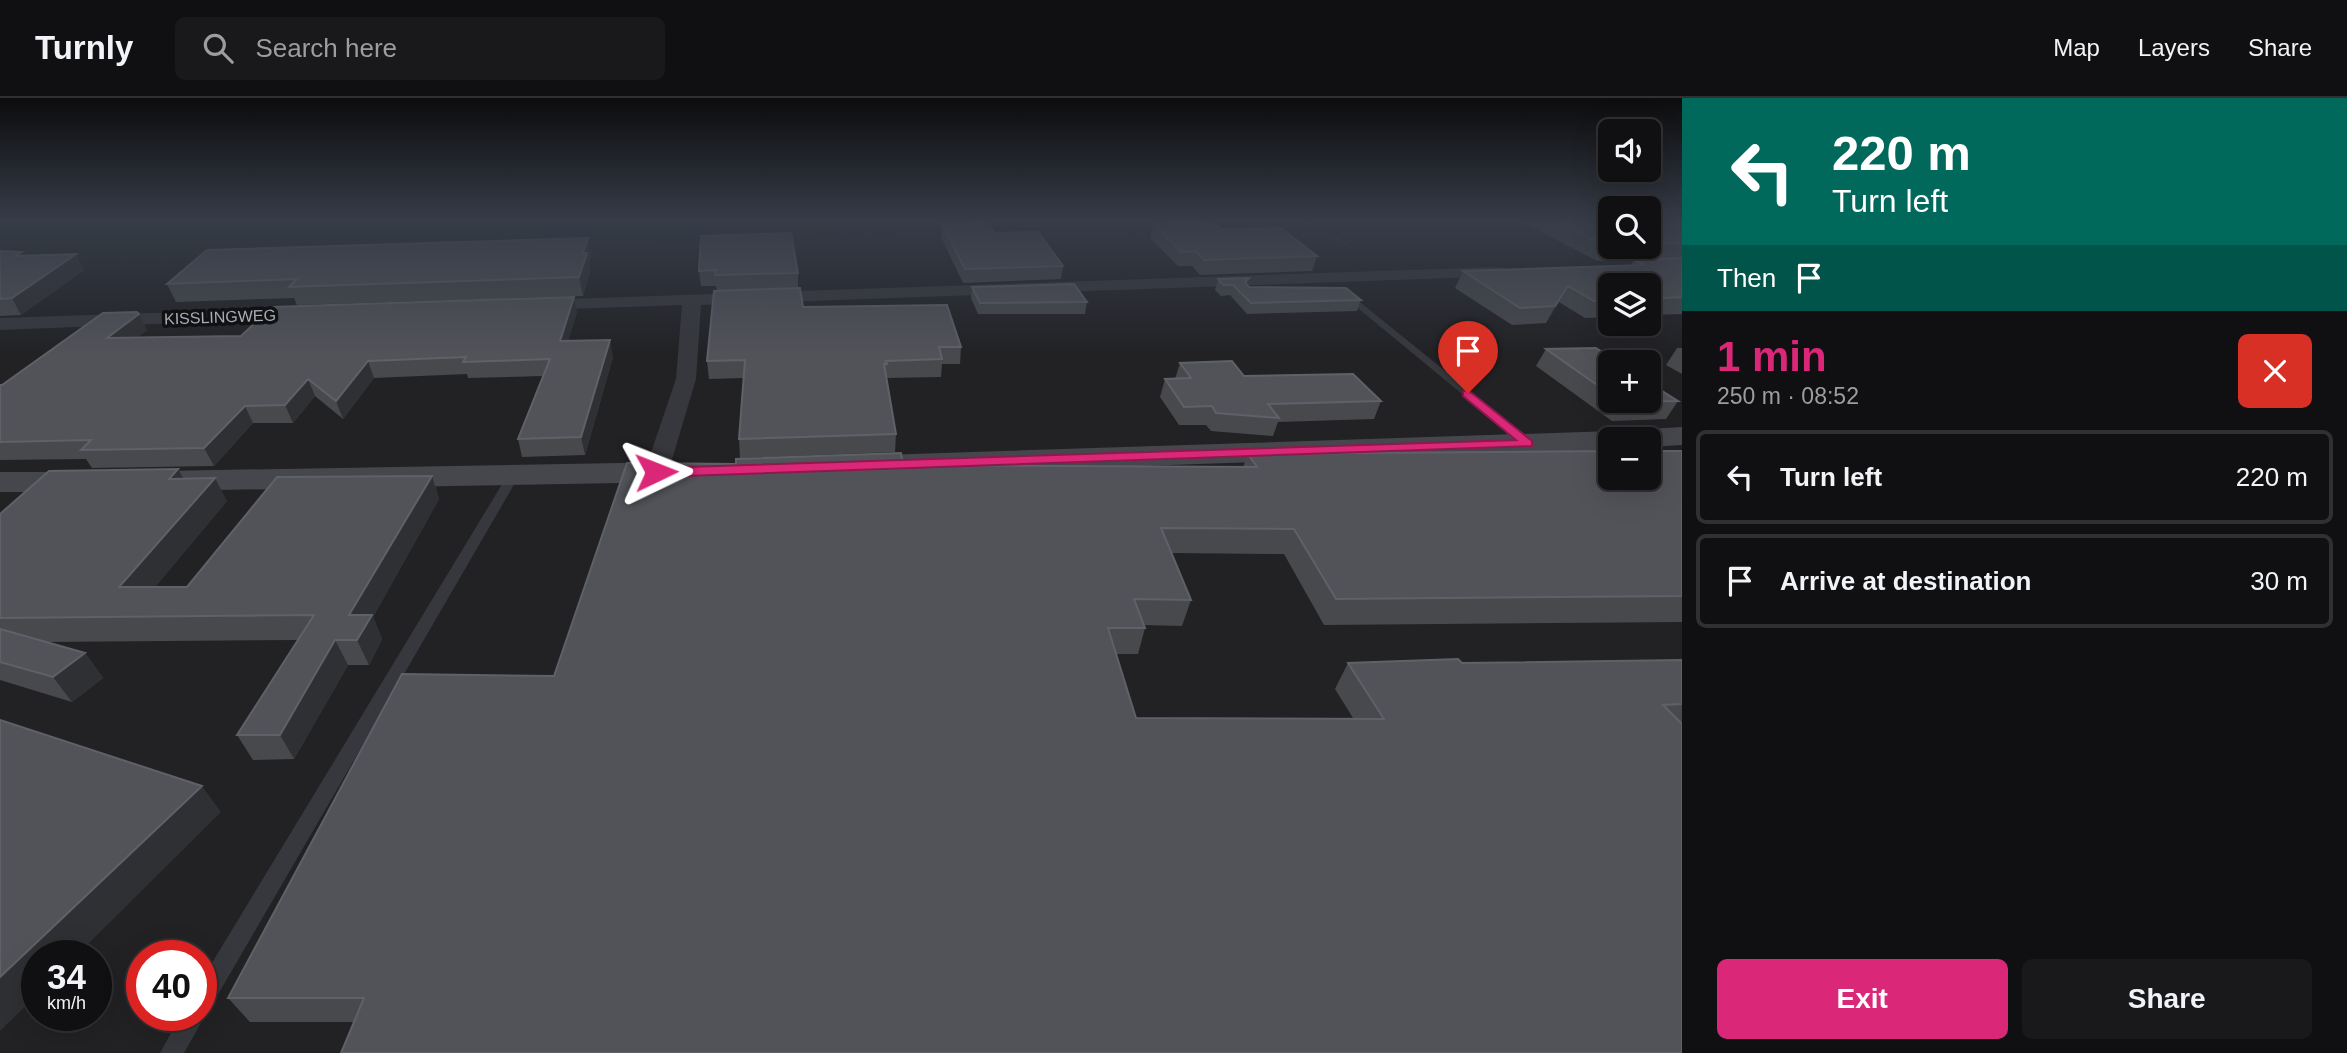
<!DOCTYPE html>
<meta charset="utf-8">
<style>
:root{--surface:#101012;--page:#19191b;--text:#f1f3f6;--muted:#9c9d9f;--line:#303032;--accent:#db2777}
body{margin:0;font-family:Arial,sans-serif;background:var(--page);color:var(--text);height:100vh;display:flex;flex-direction:column;font-size:26px;white-space:nowrap}
*{box-sizing:border-box;margin:0}
p{font-size:23px;color:var(--muted)}
.icon{flex:none;width:38px;height:38px;fill:none;stroke:currentColor;stroke-width:2;stroke-linecap:round;stroke-linejoin:round}
.map{position:relative;flex:1;overflow:hidden}
.side{display:flex;flex-direction:column;background:var(--surface);width:665px}
.side>*{flex:none}
.hud{background:#00695c;color:#fff;overflow:hidden}
.tools{position:absolute;left:1598px;top:21px;display:grid;gap:14px}
.tools a{display:grid;place-items:center;width:63px;height:63px;border-radius:10px;background:var(--surface);box-shadow:0 7px 28px #0002,0 0 0 2px var(--line);font-size:35px}
.speed{position:absolute;left:21px;top:842px;display:flex;gap:14px;font-size:35px;font-weight:700;text-align:center}
.speed>*{display:grid;place-content:center;width:91px;height:91px;border-radius:50%;background:var(--surface);box-shadow:0 7px 28px #0002,0 0 0 2px var(--line);line-height:1}
.speed small{font-size:18px;font-weight:400}
.speed .limit{border:10px solid #d22;background:#fff;color:#111}
.pin{position:absolute;display:grid;place-items:center;width:60px;height:60px;color:#fff;margin:-72px -30px;border-radius:50% 50% 50% 0;rotate:-45deg;box-shadow:0 0 7px #0007}
.pin .icon{rotate:45deg}
.me{position:absolute;width:77px;margin:-38px;rotate:88deg;stroke-linejoin:round;filter:drop-shadow(0 0 5px #0008)}
.turn{display:flex;align-items:center;gap:24px;height:147px;padding:0 35px;font-size:32px}
.turn .icon{width:91px;height:91px;stroke-width:2.5}
.turn b{display:block;font-size:49px;line-height:60px}
.then{display:flex;align-items:center;height:66px;padding:0 35px;background:#0003;gap:14px;font-size:26px}
.round{display:grid;place-items:center;flex:none;width:74px;height:74px;border-radius:10px;background:var(--page)}
.headline{display:flex;align-items:center;justify-content:space-between;height:119px;padding:0 35px}
h1{font-size:42px;font-weight:800;line-height:52px;color:var(--accent)}
.primary-button{display:flex;gap:14px;margin-top:auto;padding:14px 35px}
.primary-button a{flex:1;height:80px;border-radius:10px;background:var(--accent);color:#fff;font-size:28px;font-weight:800;line-height:80px;text-align:center}
.primary-button a+a{background:var(--page);color:var(--text)}
ul{padding:0;list-style:none}
li{display:flex;align-items:center;gap:21px;height:94px;margin:0 14px 10px;padding:0 21px;border:4px solid var(--line);border-radius:10px}
li div{flex:1}
li b{display:block;font-size:26px}
li em{font-style:normal}
header{display:flex;align-items:center;gap:42px;box-sizing:border-box;height:98px;padding:0 35px;background:var(--surface);border-bottom:2px solid var(--line)}
header strong{font-size:33px}
nav{display:flex;gap:38px;margin-inline-start:auto;font-size:24px}
.search{width:490px;height:63px;background:var(--page);display:flex;align-items:center;gap:18px;box-sizing:border-box;padding:0 24px;border-radius:10px;color:var(--muted);font-size:26px}
main{display:flex;flex:1;min-height:0}
.map>svg:first-child{display:block}
</style>
<header>
<strong>Turnly</strong>
<div class="search"><svg class="icon" aria-label="search" viewBox="0 0 24 24"><circle cx="10" cy="10" r="6"/><path d="M15 15l6 6"/></svg>Search here</div>
<nav><a>Map</a><a>Layers</a><a>Share</a></nav>
</header>
<main>
<div class="map">
<svg width="1682" height="955" viewBox="0 0 1682 955">
<rect width="100%" height="100%" fill="#161618"/>
<path fill="#222225" fill-rule="evenodd" d="M1515,122h95v27h38l34,-27v833h-1682v-790l613,-15 257,-15 192,-6 104,8zM1610,187h38v39h-38zM1610,264h38v39h-38zM1610,341h38v39h-38zM37,858h59v59h-59zM142,858h59v59h-59z"/>
<path fill="#1e261f" d="M0,122h1515l-349,15 -104,-8 -192,6 -257,15 -613,15z"/>
<g fill="none" stroke-linecap="round" stroke-linejoin="round">
<path stroke="#3d3f44" stroke-width="2.5" stroke-dasharray="2 3.5" stroke-linecap="butt" d="M1302,122l47,26"/>
<path fill="#37383d" fill-rule="evenodd" d="M1345,192l187,151v4h-8l-182,-150 -1,-2z
M513,374l6,4 -310,534 -6,2 -2,11 -17,30h-24l21,-38h20v-34l306,-505z"/>
<path fill="#37383d" fill-rule="evenodd" d="M1498,169l6,1 2,4 -2,4 -803,29 -5,74 -28,94 -3,5 -9,2 -9,-2 -3,-5 32,-94 6,-74 -144,5 -9,-5 9,-5z
M302,210l9,6 -2,4 -309,12v-12z"/>
<path fill="#45474d" fill-rule="evenodd" d="M1682,329v18l-34,2v-8h-38v11l-758,26 -12,-3 -5,-7 5,-7 12,-3 761,-25z
M677,364l12,3 5,7 -5,7 -12,3 -514,9 -12,-3 -5,-7 5,-7 12,-3z
M0,374h89l12,3 5,7 -5,7 -12,3h-89z"/>
</g>
<path fill="#47494d" d="M1519,122h91v27h38v-27h34v94l-34,1v-30h-38v32l-25,1 -26,-16 -13,21 -34,2 -57,-37 8,-17 168,-6 3,-5 -37,1z
M942,126l52,9 69,33 -2,13 -98,4 -22,-46z
M1153,126l68,5 96,27 -5,15 -112,4 -8,-9h-14l-28,-28z
M701,138l97,37v15l5,19 158,40 -1,17h-18l-1,13 -55,1 10,56 -1,18 -155,6 -1,-19 5,-61 -35,1 -2,-18 10,-70 -1,-5h-15l-2,-15z
M588,140l3,17 -2,8 1,8 -7,25 -286,9 -3,-7 -118,4 -9,-18z
M0,153l24,5 60,14 -63,45 -21,1z
M1218,181l29,6 2,2 112,13 -4,11 -110,3 -17,-19 -9,1 -6,-6z
M972,189l115,15 -2,12h-107l-7,-16z
M577,214l-9,29 45,16 -28,98 -63,2 -4,-18 25,-63 -75,2 -1,-4 -93,4 -31,41 -28,-23 -22,27h-40l-39,43 -122,2 -6,-9 -86,1v-75l147,-55 -9,7 103,-1z
M1677,250h5v26l-16,-9z
M1546,251l64,13v39h68l-12,18 -54,2 -76,-55z
M1180,265l64,13 137,25 -7,18 -96,3 -5,14 -62,-5 -5,-6h-27l-19,-28 5,-18h10z
M1682,353v171l-358,3 -40,-71 -112,-1 19,47 -9,26 -38,-1 1,3 -7,26h-22l20,64h217l-18,-29 13,-26h114l220,-3v393l-1328,-31h-104l-22,-24 326,-322 349,-211 340,2 5,-13z
M178,371l5,10 44,22 -72,86h32l245,-111 7,23 -66,118 9,22 -13,26h-21l-54,94 -41,1 -16,-25 61,-95 -253,2 40,11 18,25 -31,24 -72,-22v-166z"/>
<path fill="#2f3033" d="M588,140l3,17 -2,8 1,8 -7,25 -4,-19 4,-24z
M76,156l8,16 -63,45 -9,-17z
M1568,188l-9,16 -13,21 9,-17z
M574,199l3,15 -14,46 -3,-17z
M139,216l8,16 -31,24 -9,-16z
M610,242l3,17 -28,98 -4,-18z
M368,263l6,17 -31,41 -7,-18z
M308,281l7,17 -22,27 -8,-18z
M245,308l8,17 -39,43 -10,-18z
M178,371l13,23 -22,-13z
M432,378l7,23 -66,118 9,22 -13,26 -12,-25 -8,-25z
M215,380l12,23 -92,110 -16,-24z
M335,542l13,25 -54,94 -14,-24z
M85,555l18,25 -31,24 -19,-25z
M202,688l19,26 -145,144h-39v39l-37,36v-54z"/>
<path fill="#525359" stroke="#5f6168" stroke-width="2" d="M1554,122h56v25l-5,1z
M1648,122h34v23l-34,1z
M1212,124l9,7 60,-1 36,28 -113,4 -8,-9 -15,1 -28,-28z
M988,125l6,10 44,-1 25,34 -98,3 -23,-45z
M791,135l7,40 -83,2 1,-5 -17,1 2,-35z
M588,140l-5,15h4l-8,24 -290,10 8,-8 -130,5 40,-34z
M0,153l22,1 -7,4 61,-2 -64,44 -12,1z
M1682,160v39l-34,2v-14h-38v15l-16,1 -26,-15 -13,20 -35,2 -57,-37 181,-6 -10,-5z
M1249,180l-4,4 4,5 97,1 15,12 -110,3 -18,-18h-10l-5,-6z
M1074,186l13,18 -107,1 -8,-16z
M800,190l3,19 144,-2 14,42h-22l3,12 -56,2 1,3h-3l12,70 -157,5 6,-79 -38,1 7,-70z
M574,199l-14,44 50,-1 -29,97 -63,2 32,-80 -87,3 3,-5 -98,4 -32,40 -28,-22 -23,26 -40,1 -41,42 -123,2 10,-10 -91,2v-57h2l101,-72 34,-1 2,2 -32,24 134,-2 31,-29z
M1596,250l23,14h-9v32l-64,-45z
M1232,263l12,15 109,-2 28,27 -113,3 11,14 -63,-5 -4,-7 -28,1 -19,-28 26,-1 -11,-15z
M1648,284l30,19 -55,1 -3,-1h28z
M1610,353v27h38v-27h34v145l-346,3 -42,-70 -133,-1 30,72 -57,-1 11,29h-37l28,90 248,1 -36,-56 110,-4 4,4 220,-3v44l-19,1 19,19v329h-1341l23,-55h-136l174,-324 152,2 73,-213 109,1v-5l165,-6 2,12 354,2 -9,-13z
M178,371l-9,10 46,-1 -96,109h68l90,-110 155,-1 -83,139h23l-15,25h-22l-55,95h-43l77,-120 -314,3v-104l49,-43z
M0,531l85,24 -32,24 -53,-15z
M0,622l202,66 -202,191z"/>
<linearGradient id="sky" x2="0" y2="1"><stop stop-color="#0c0c0d"/><stop offset="0.48" stop-color="#363c48"/><stop offset="1" stop-color="#363c48" stop-opacity="0"/></linearGradient>
<rect width="1682" height="256" fill="url(#sky)"/>
<path fill="#db2777" stroke="#8e194d" stroke-width="2" d="M1468,292l64,51v5l-876,31 -7,-5 7,-4 860,-28 -53,-44v-5z"/>
<g text-anchor="middle" dominant-baseline="central" stroke-width="7" stroke-linejoin="round" paint-order="stroke">
<g font-size="16" fill="#a8adb8" stroke="#111113">
<text transform="translate(220 219) rotate(-2)">KISSLINGWEG</text>
</g>
</g>
</svg>
<div class="tools">
<a><svg class="icon" aria-label="sound" viewBox="0 0 24 24"><path d="M4 9h4l5-4v14l-5-4H4zM17 9q2 3 0 6"/></svg></a>
<a><svg class="icon" aria-label="search" viewBox="0 0 24 24"><circle cx="10" cy="10" r="6"/><path d="M15 15l6 6"/></svg></a>
<a><svg class="icon" aria-label="layers" viewBox="0 0 24 24"><path d="M12 4l9 5-9 5-9-5zM3 14l9 5 9-5"/></svg></a>
<a>+</a>
<a>−</a>
</div>
<div class="speed"><div>34<small>km/h</small></div><div class="limit">40</div></div>
<div class="pin" style="left:1468px;top:295px;background:#d93025"><svg class="icon" aria-label="arrive" viewBox="0 0 24 24"><path d="M6 21V4h12l-3 4 3 4H6"/></svg></div>
<svg class="me" style="left:656px;top:374px" viewBox="-20 -20 40 40"><path d="M0-17L14 15 0 8-14 15z" fill="#db2777" stroke="#fff" stroke-width="4"/></svg>
</div>
<section class="side">
<div class="hud">
<div class="turn"><svg class="icon" aria-label="left" viewBox="0 0 24 24"><path d="M17 20v-9H6M10 6l-5 5 5 5"/></svg><div><b>220 m</b>Turn left</div></div>
<div class="then">Then<svg class="icon" aria-label="arrive" viewBox="0 0 24 24"><path d="M6 21V4h12l-3 4 3 4H6"/></svg></div>
</div>
<div class="headline"><div><h1>1 min</h1><p>250 m · 08:52</p></div><a class="round" style="background:#d93025;color:#fff"><svg class="icon" aria-label="close" viewBox="0 0 24 24"><path d="M6 6l12 12M18 6L6 18"/></svg></a></div>
<ul>
<li><svg class="icon" aria-label="left" viewBox="0 0 24 24"><path d="M17 20v-9H6M10 6l-5 5 5 5"/></svg><div><b>Turn left</b></div><em>220 m</em></li>
<li><svg class="icon" aria-label="arrive" viewBox="0 0 24 24"><path d="M6 21V4h12l-3 4 3 4H6"/></svg><div><b>Arrive at destination</b></div><em>30 m</em></li>
</ul>
<div class="primary-button"><a>Exit</a><a>Share</a></div>
</section>
</main>
